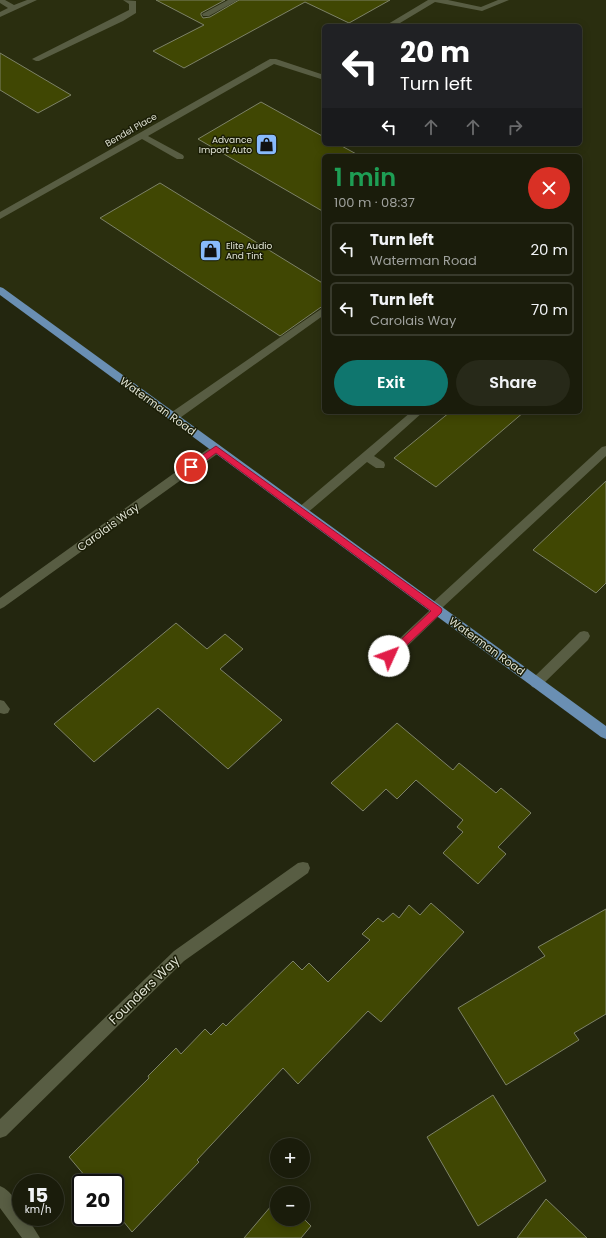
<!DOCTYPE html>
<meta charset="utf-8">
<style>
:root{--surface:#1a1c0b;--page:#272919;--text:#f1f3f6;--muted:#9fa19d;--line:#383a2c;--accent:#0f766e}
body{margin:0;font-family:Poppins,sans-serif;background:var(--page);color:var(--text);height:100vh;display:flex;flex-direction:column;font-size:15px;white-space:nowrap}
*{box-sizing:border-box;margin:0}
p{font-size:13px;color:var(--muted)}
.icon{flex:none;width:22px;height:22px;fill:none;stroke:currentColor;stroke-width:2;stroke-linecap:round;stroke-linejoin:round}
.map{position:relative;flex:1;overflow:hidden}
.sheet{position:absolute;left:322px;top:154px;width:260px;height:260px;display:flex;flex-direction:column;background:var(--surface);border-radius:6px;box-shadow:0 2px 10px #0003,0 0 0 1px var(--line)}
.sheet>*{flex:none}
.hud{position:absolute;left:322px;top:24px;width:260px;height:122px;border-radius:6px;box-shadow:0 2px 10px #0003,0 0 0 1px var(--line);background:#202124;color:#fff;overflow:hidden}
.buttons{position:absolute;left:270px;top:1138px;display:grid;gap:8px}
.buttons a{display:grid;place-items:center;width:40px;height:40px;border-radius:50%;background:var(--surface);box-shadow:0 2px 10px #0003,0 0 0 1px var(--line);font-size:20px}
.speed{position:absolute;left:12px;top:1174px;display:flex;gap:8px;font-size:20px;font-weight:700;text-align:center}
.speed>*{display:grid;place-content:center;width:52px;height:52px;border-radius:50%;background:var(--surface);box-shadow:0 2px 10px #0003,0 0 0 1px var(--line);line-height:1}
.speed small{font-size:10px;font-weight:400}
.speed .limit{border:2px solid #111;border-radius:6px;background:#fff;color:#111}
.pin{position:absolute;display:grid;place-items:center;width:34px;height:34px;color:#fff;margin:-17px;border:2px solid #fff;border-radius:50%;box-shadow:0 1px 4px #0007}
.me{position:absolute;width:44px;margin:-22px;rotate:47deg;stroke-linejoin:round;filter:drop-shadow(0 0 3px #0008)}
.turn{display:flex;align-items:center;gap:14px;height:84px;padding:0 12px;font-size:18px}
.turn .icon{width:52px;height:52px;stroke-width:2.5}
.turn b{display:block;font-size:28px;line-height:34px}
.lanes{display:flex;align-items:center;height:38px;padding:0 12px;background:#0003;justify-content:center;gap:20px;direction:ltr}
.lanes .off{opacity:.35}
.round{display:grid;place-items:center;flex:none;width:42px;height:42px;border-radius:21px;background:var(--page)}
.summary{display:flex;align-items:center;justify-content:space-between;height:68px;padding:0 12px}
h1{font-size:24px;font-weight:600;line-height:30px;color:#1e9e55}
.button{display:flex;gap:8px;margin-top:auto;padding:8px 12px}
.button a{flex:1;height:46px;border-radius:24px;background:var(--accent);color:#fff;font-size:16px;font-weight:600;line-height:46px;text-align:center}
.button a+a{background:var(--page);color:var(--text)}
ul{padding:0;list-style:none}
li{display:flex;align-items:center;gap:12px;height:54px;margin:0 8px 6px;padding:0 4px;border:2px solid var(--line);border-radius:6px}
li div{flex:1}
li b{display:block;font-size:15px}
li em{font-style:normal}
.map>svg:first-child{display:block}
</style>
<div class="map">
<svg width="606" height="1238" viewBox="0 0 606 1238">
<rect width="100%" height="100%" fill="#23260f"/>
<path fill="#2a2e0f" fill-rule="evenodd" d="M0,0h606v733l-606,-443zM324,26h256v118h-256zM324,156h256v256h-256z"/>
<path fill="#404703" stroke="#7d8267" d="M156,0h69l-24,13v2l2,3 7,-1 29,-17h151l-41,23 -44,-21 -121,66 -31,-17 51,-26z
M0,53l71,42 -33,18 -38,-23z
M261,102l63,35v7h14l22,12h-36v56l-126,-73z
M160,183l164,101v21l-44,31 -180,-118z
M450,412h74l-88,75 -42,-29z
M606,481v102l-10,10 -63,-43z
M176,623l31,26 18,-15 18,15 -23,20 62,51 -54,49 -70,-61 -64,54 -40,-38z
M397,723l56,47 6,-7 37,30 5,-5 30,25 -33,34 8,7 -28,30 -35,-31 20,-21 -6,-5 6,-7 -47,-40 -19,19 -11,-10 -23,22 -32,-28z
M431,903l33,29 -83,90 -13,-11 -70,73 -15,-16 -86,92 2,2 -67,70 -17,-21v-28h-24l-22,-26 80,-79 -1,-2 28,-28 5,6 24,-25 6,6 12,-12 3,3 67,-65 9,9 7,-7 19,19 42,-42 -8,-6 16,-16 5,4 10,-9 6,5 10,-13 11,10z
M606,909v105l-32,19 5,7 -73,45 -48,-77 87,-52 -7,-9z
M493,1095l53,86 -68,45 -51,-89z
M277,1199v20h26v-1l8,8 -10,12h-57z
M546,1199l41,39h-70z"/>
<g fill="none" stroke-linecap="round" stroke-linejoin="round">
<path fill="#585d43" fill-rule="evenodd" d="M0,0h5l9,5 13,-5h10l-37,17v-5l8,-4 -8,-5z
M123,0l13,1v12l-13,8 -84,40h-3l-4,-2 97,-49v-6z
M228,0h10l-29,16h-6l-1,-2z
M428,0h20l33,7 17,-7h11l-27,11 -47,-9 -40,24h-6l-1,-2z
M270,59h6l48,16v5l-50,-16 -126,72 35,19 1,2 -1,2h-6l-35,-20 -142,80v-7z
M324,307v8l-147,105h-8l-1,-3 1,-3z
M411,412h12l-49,44 10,6 1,3 -1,3h-8l-9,-6 -61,52 -4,1 -4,-1 -2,-3 2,-3z
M216,445l4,1 1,3 -1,3 -216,155 -4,2v-11l212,-152z
M606,446v10l-163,151 1,3 -2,3 -49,47 -4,1 -4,-1 -2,-4 2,-4 44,-41 -1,-3 2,-3 172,-158z
M584,631l4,1 2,4 -2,4 -48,47 -4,1 -4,-1 -2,-4 2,-4 48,-47z
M0,700l4,1 6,8 -2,4 -4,1 -4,-1z
M303,862l5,1 2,5 -2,5 -124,88 -178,175 -6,2v-19l174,-168 124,-88z
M0,1186c11,4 21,20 21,31h6l13,21h-18l-22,-30z"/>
<path fill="#6a8fb3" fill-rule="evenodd" d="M0,287l3,1 603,438v13l-5,-2 -601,-442z"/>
</g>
<path fill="#e11d48" stroke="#92132f" d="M216,446l225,162 1,2 -1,3 -49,46h-6l-2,-3 2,-2 45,-43 -215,-158 -22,16h-6l-1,-2 1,-2z"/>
<defs>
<symbol id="shop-square" viewBox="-11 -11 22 22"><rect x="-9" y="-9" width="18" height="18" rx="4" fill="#88bafc" stroke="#1a1d06"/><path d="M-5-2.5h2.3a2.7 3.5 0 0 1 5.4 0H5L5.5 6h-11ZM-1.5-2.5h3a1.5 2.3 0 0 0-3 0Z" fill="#111"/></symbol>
</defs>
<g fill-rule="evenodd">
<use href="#shop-square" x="254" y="132" width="25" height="25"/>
<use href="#shop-square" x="198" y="238" width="25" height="25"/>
</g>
<g text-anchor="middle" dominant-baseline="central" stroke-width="3" stroke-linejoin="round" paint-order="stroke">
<g font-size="9" fill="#e0e3d4" stroke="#1a1d06">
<text transform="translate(131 130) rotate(-30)">Bendel Place</text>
</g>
<g font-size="9" fill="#e0e3d4" stroke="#1a1d06" text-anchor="end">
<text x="252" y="140">Advance<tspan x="252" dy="10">Import Auto</tspan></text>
<text x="226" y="246" text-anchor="start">Elite Audio<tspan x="226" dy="10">And Tint</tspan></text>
</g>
<g font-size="11" fill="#e0e3d4" stroke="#1a1d06">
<text transform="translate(158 406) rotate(36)">Waterman Road</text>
<text transform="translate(108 527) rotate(-36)">Carolais Way</text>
<text transform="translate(487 646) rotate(36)">Waterman Road</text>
</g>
<g font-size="13" fill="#e0e3d4" stroke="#1a1d06">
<text transform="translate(144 990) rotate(-44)">Founders Way</text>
</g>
</g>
</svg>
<div class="buttons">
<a>+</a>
<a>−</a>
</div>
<div class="speed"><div>15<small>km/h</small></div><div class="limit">20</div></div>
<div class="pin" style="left:191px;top:467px;background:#d93025"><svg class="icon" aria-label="arrive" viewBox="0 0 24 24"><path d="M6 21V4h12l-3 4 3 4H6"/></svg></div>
<svg class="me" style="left:389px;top:656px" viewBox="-20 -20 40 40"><circle r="19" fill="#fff"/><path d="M0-13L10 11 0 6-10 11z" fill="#e11d48"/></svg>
<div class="hud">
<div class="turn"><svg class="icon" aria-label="left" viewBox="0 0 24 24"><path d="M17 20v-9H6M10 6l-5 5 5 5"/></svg><div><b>20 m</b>Turn left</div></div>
<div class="lanes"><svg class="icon" aria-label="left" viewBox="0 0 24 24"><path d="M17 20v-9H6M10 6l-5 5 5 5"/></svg><svg class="icon off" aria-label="ahead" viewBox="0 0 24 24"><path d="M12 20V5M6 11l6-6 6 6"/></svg><svg class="icon off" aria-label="ahead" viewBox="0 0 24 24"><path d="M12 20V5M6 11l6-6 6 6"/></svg><svg class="icon off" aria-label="right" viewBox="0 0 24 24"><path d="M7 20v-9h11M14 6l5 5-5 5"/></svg></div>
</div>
<section class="sheet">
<div class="summary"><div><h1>1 min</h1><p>100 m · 08:37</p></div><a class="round" style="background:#d93025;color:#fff"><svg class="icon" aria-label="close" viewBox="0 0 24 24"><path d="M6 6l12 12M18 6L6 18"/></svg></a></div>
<ul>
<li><svg class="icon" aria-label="left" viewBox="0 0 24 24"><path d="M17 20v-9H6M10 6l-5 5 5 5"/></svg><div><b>Turn left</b><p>Waterman Road</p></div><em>20 m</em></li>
<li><svg class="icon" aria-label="left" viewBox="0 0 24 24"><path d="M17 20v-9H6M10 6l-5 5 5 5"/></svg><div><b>Turn left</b><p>Carolais Way</p></div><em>70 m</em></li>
</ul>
<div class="button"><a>Exit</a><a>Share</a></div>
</section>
</div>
